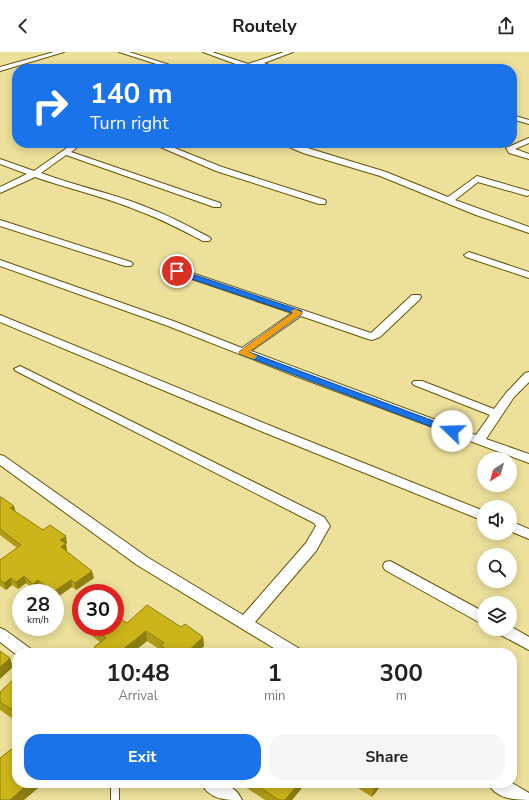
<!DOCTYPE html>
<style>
:root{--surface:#fff;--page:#f6f6f6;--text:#222;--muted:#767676;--accent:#1a73e8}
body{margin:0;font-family:"Nunito Sans",sans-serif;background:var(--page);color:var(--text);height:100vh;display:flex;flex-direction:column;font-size:15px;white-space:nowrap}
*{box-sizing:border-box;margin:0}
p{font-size:13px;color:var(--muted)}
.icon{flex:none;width:22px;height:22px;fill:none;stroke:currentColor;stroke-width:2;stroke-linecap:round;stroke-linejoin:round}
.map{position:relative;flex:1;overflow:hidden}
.panel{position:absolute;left:12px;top:596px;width:505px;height:140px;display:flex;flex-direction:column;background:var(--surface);border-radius:16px;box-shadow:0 2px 10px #0003}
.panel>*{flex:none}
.banner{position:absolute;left:12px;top:12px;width:505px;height:84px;border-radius:16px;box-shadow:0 2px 10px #0003;background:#1a73e8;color:#fff;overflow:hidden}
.needle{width:26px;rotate:217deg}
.fabs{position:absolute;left:477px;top:400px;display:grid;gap:8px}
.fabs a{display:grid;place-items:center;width:40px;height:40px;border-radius:50%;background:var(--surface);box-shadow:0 2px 10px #0003;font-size:20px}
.speed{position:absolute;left:12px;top:532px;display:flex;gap:8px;font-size:20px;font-weight:700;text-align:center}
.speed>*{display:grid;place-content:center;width:52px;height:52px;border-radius:50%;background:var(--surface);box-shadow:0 2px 10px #0003;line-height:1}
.speed small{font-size:10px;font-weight:400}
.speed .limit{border:6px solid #d22;background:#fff;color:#111}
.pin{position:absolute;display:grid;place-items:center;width:34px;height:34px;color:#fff;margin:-17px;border:2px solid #fff;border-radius:50%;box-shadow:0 1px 4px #0007}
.me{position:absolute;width:44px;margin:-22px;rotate:291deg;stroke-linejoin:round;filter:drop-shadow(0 0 3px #0008)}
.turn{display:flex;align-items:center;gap:14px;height:84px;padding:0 12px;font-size:18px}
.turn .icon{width:52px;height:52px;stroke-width:2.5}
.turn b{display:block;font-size:28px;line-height:34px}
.eta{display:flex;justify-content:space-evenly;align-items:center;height:68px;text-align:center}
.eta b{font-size:24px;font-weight:700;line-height:28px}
.primary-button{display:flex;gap:8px;margin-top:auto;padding:8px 12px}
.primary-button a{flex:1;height:46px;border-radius:16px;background:var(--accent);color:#fff;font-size:16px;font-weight:700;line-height:46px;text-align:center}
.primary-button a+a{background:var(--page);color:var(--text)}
header{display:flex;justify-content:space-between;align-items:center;height:52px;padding:0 12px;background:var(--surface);font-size:18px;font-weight:700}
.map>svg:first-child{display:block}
</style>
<header><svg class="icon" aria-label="back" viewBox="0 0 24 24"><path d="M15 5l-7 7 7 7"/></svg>Routely<svg class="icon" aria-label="share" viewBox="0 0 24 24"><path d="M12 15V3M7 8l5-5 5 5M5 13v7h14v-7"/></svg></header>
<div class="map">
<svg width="529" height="748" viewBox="0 0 529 748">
<rect width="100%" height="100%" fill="#ece09a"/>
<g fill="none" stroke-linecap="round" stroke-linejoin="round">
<defs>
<path id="lane" d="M111,731h8v17h-8z"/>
<path id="street" d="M54,0h10l-64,19v-4z
M119,0h10l53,17h-10z
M203,0h9l36,12 36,-12h9l-29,11 15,6h-10l-11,-4 -12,4h-10l5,-3z
M512,63l17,5v4l-17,-5z
M529,86v5l-14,6 14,5v5l-20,-6 -3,-5z
M74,91h9l-12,9 149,51 1,2 -1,2h-6l-148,-52 -25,18c34,13 71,20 105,34 22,8 42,19 63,30l2,2 -2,2h-6c-21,-11 -42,-22 -64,-30 -33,-14 -70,-22 -104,-34l-35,16v-6l27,-13 -27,-10v-5l34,12z
M151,91h11l60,24 103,33 1,2 -1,2h-6l-103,-33z
M280,91h11l95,29 62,25 29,-21 52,15v4l-2,1 -49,-14 -23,18 74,27v6l-53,-18 -96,-39 -77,-23z
M0,168l131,42 2,2 -2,2h-6l-125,-40z
M469,200l60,20v6l-63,-21 -2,-2z
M0,208l176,62 66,26 50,-35 -118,-40 -2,-2 2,-2h6l191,64 41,-38h8l1,2 -1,2 -40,38 -8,3 -4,-1 -67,-23 -50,35 225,84 14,-20 -76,-30 -2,-2 2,-2h8l72,28 12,-16 19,-20 4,-1v10l-15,15 -28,42 43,15v9l-236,-88 -125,-49 -168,-60z
M0,263l271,111 213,85v10l-221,-89 -263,-110z
M20,314l304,151 6,9 -14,25 -61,71 45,27 3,4h-21l-145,-88 -137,-100v-10l4,1 143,101 96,58 63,-72 10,-17 -2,-3 -298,-152 -2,-2z
M510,469l19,8v10l-19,-8z
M390,509l94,51v13l-99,-55 -2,-4 2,-4z
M510,574l19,11v13l-32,-17 -2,-4h15z
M0,576l5,2 26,19 3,4h-17v2l-17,-13z
M201,731c17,0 33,-1 41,17 -17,0 -32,0 -41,-17z
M488,731h24l17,10v7c-15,0 -33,-1 -41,-17z"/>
</defs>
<use href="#lane" stroke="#615609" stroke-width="2"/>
<use href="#street" stroke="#615609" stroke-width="2"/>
<use href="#lane" fill="#fff" fill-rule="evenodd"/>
<use href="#street" fill="#fff" fill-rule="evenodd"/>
</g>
<path fill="#af9c16" d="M0,445l16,15 27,18 24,13 -1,1 1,7h-1l28,27 -18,12 -4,-3 -17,6h-9l-6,-6 -5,4 -9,-8 -8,6 -6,-4 -6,5 -6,-4v-26l17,-12 -17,-13z
M127,571l54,4 22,10 1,9 -42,5 -15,-10 -15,12h-37l-1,-6 6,-5 -14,-11 -1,-4h30z
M17,626v42l-1,1 -16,-11v-18z
M234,731h72l-14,17h-27l-23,-15 -2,2z
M350,731h33l-11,14z"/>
<path fill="#8e7f12" d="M14,454l2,7 -6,-5z
M66,484l1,7 -1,1 1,7 -5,3 -2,-14z
M92,519l2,7 -18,12 -1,-7z
M24,524l2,7 -8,6 -2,-7z
M11,526l1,7 -6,5 -2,-7z
M38,528l2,7 -5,4 -2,-7z
M71,528l1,7 -17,12v-6l-2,-1z
M146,579l1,10 -15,12h-10v-3z
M203,585l1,9 -7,7h-11z
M119,596l1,5h-8z
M10,606l3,9 -13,12v-12z
M16,656l1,4 -1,9 -2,-10z
M29,731h15l-20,17h-14z
M240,731h2v2l-2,2z
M299,731h7l-14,17h-7z
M377,731h6l-11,14 2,-10z"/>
<path fill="#cbb51a" stroke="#8e7f12" d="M0,445h1l13,9 -4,2 33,22 7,-5 16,11 -6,4 6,3 -5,4 31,24 -17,12 -4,-3 -18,12 -15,-12 -5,4 -9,-8 -8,6 -5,-4 -7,5 -4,-3v-20l21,-15 -21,-16z
M147,553l34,22 4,-3 18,13 -17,16h-27l6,-5 -4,-2 3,-3 -18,-12 -24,19 -3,-2 -7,5h-11l-7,-6 12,-9 -14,-11h23v-12l12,8z
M0,599l10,7 -10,9z
M16,625l1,1v31l-1,-1 -2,3 -14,-9v-10z
M14,695l3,3v33h12l-19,17h-10v-42z
M253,731h46l-14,17h-6z
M368,731h9l-3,4z"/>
<path fill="#1a73e8" stroke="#114b97" d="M177,217l125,42v3l-53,38 206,77 1,2 -1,2h-7l-208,-79 -1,-2 1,-1 53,-38 -119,-40 -1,-2z"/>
<path fill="#f59e0b" d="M295,257l8,4 -54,39 8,4 -1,2 -3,1 -13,-5 -1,-2 1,-1 53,-38 -2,-2z"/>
</svg>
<div class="fabs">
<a><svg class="needle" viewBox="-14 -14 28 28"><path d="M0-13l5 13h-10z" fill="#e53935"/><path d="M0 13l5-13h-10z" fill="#767676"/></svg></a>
<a><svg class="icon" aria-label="sound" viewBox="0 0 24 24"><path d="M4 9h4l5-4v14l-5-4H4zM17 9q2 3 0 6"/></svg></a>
<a><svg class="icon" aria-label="search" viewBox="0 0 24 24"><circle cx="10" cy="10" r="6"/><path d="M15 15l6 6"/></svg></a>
<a><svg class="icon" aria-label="layers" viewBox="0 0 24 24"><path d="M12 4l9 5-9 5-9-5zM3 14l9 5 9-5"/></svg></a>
</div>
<div class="speed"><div>28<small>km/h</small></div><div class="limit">30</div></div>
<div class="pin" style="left:177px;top:219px;background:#d93025"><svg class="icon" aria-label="arrive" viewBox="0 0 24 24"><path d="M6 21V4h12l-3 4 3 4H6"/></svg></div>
<svg class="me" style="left:452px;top:379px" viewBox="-20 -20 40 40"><circle r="19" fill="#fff"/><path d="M0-13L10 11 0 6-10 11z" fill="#1a73e8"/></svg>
<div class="banner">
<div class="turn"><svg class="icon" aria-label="right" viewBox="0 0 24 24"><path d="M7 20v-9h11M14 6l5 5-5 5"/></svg><div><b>140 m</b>Turn right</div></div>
</div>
<section class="panel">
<div class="eta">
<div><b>10:48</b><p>Arrival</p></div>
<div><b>1</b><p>min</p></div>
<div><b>300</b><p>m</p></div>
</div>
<div class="primary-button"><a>Exit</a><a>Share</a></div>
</section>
</div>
